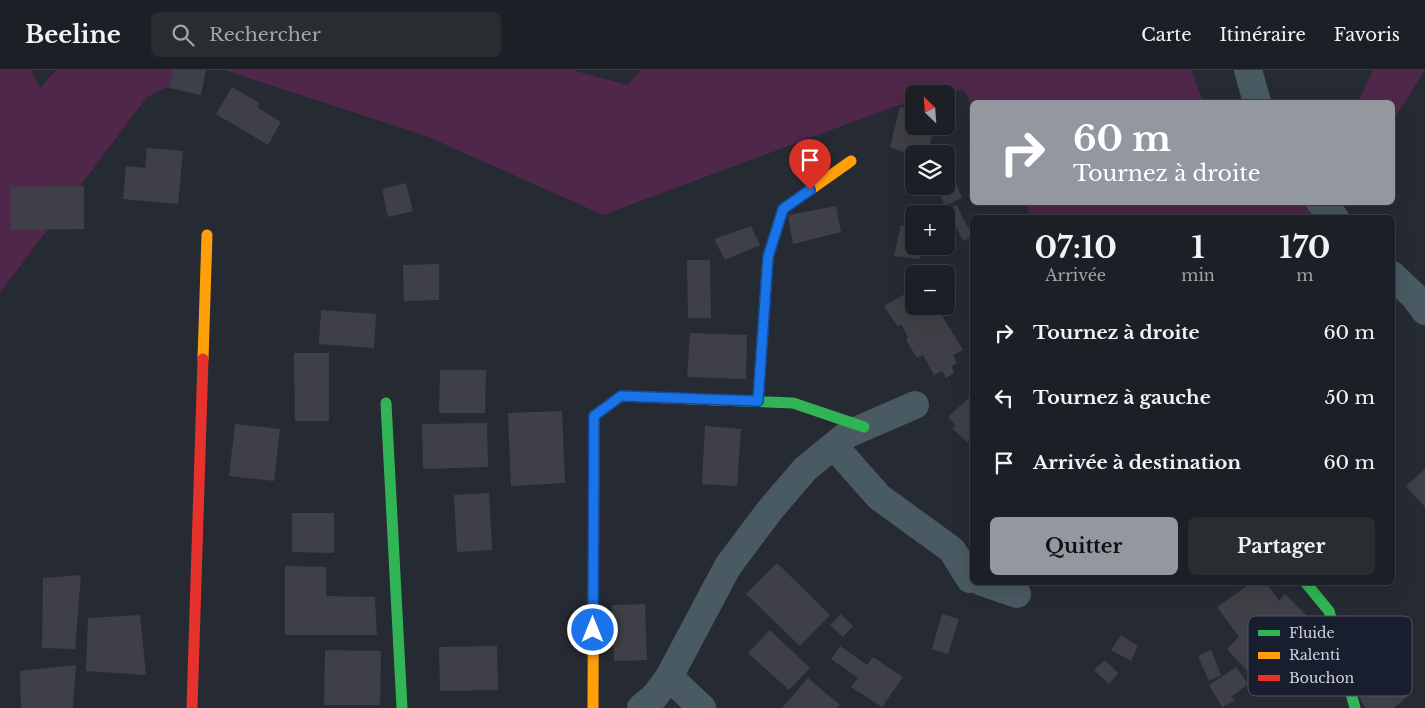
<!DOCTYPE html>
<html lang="fr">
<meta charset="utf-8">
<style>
:root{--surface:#1c2026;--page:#292d32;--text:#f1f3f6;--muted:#a0a3a7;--line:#3a3e43;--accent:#9397a0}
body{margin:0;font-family:"Libre Baskerville",serif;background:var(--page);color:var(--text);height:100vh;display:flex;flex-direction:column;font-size:19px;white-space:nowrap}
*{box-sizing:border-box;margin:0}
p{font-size:16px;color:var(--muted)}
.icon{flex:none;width:28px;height:28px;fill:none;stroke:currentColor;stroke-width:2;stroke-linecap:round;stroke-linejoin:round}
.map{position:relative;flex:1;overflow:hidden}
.side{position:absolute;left:970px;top:145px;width:425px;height:370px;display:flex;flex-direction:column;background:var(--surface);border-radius:8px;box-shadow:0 5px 20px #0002,0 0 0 1px var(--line)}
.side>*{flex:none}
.banner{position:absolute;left:970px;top:30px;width:425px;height:105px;border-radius:8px;box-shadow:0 5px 20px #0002,0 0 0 1px var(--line);background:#9397a0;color:#fff;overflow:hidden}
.needle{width:32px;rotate:335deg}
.buttons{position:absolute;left:905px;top:15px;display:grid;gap:10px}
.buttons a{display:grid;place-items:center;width:50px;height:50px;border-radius:8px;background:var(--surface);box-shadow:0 5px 20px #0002,0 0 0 1px var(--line);font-size:25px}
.pin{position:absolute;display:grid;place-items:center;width:42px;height:42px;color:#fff;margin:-51px -21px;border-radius:50% 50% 50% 0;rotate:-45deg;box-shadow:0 0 5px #0007}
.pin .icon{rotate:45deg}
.me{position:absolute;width:55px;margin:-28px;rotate:0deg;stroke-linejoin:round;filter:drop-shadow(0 0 4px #0008)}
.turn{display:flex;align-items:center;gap:18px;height:105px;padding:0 20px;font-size:22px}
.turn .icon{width:65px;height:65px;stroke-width:2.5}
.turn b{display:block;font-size:35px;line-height:42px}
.eta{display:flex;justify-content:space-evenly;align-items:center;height:85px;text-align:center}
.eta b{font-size:30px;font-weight:800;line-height:35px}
.cta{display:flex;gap:10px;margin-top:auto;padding:10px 20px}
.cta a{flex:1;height:58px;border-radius:8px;background:var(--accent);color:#111;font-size:20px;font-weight:800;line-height:58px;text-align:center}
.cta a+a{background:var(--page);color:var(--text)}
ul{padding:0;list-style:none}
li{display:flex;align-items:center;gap:15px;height:65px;padding:0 20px}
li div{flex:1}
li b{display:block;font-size:19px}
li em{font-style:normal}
header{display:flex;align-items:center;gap:30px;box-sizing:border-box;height:70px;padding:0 25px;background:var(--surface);border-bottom:1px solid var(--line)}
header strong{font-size:24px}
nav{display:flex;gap:28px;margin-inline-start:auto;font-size:18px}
.search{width:350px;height:45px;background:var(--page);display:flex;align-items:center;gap:12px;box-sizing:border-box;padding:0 18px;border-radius:8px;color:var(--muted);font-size:19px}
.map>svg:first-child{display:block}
</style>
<header>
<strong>Beeline</strong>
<div class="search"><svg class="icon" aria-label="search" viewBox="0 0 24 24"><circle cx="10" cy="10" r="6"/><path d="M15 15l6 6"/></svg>Rechercher</div>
<nav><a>Carte</a><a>Itinéraire</a><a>Favoris</a></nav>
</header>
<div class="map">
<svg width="1425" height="638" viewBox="0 0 1425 638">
<rect width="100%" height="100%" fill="#262a32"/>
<path fill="#4f274a" d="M0,0h31l9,18 16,-18h148l-57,27 -147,196z
M224,0h348l55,15 14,-15h550l12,32h-231v4l-9,-17 -19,5h-30v8l-21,5 -290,108 -177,-79z
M1373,0h52l-32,51 -1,-19h-34z
M1024,133h318l-9,15h-301z"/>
<path fill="#3f4047" d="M173,0h33l-5,25 -32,-7z
M232,17l27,16 -1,5 23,14 -13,23 -52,-31z
M900,37l14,4v15h20l-6,28h-14v2l-24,-9z
M147,78l36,3 -5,53 -55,-5 3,-33 19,2z
M955,111l7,17 -17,8 -8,-17 9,-3v-1z
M406,113l7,28 -25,6 -6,-28z
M84,116v43l-73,1v-43z
M957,135l15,31 -9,5 -16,-32z
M836,136l5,26 -48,12 -5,-29z
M901,155l13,3v18h8l-2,13 -26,-3z
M751,156l9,19 -35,15 -11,-21z
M687,190h23l1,58h-23z
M439,194v36l-35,1 -1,-36z
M914,219v17h22l27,44 -10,5 4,8 -5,3 2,7 -8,5 -4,-7 -8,4 -11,-20 -6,3 -11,-18 2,-2 -6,-13 -5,1 -13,-20z
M321,240l55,4 -2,34 -55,-4z
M690,263l57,2 -1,44 -59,-2z
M294,283h35v68h-34z
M440,300h46l-1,43h-46z
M972,325v44l-5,3 -15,-14 4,-2 -8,-9z
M562,341l3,72 -54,3 -3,-73z
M487,353l1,44 -65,2 -1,-45z
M235,354l45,5 -6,52 -45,-5z
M705,356l36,3 -4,57 -35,-2z
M1425,399v38l-19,-21z
M489,423l3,57 -35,2 -3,-57z
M292,443h42v40l-42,-1z
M777,493l53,52 -30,31 -54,-52z
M285,496l41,1v29l49,1 2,38h-92z
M81,505l-6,74 -33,-1 1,-70z
M1253,512h13l13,19 6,-7 24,24 -8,8 5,7 -40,33 -5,-6 -14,11 -20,-22 12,-12 -22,-30z
M645,534l2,56 -33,1 -2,-56z
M841,544l12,12 -10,11 -13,-12z
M942,544l17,5 -11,35 -16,-5z
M140,545l6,60 -60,-4 2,-53z
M1349,545l27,46 -22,15 -19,-50z
M770,560l40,38 -21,22 -41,-37z
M1121,565l17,11 -7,15 -20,-11z
M497,576l1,44 -58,1 -1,-44z
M840,576l27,19 6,-8 30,20 -21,30 -31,-20 7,-9 -27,-19z
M325,580l56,1 -1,54h-56z
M1211,580l10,25 -12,6 -11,-25z
M1105,590l13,13 -9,11 -15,-14z
M76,595l-3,43h-52l-1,-37z
M1236,597l12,17 -17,13 4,4 -13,6 -13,-22z
M1372,597l4,7 9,-5 23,27 -14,12h-29l-6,-11 11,-6 -9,-18z
M808,608l32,27 -3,3h-55z"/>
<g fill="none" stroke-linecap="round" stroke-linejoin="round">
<path stroke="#4a5a62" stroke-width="28" d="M1248,0l9,32
M1320,132l15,16
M1392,205l22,21 11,15
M834,376l45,51 73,53 18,29h2
M982,512l35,12
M669,607l33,31
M641,638l14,-12 14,-19 59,-111 42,-56 35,-41 43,-35 67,-29"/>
<path stroke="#30b455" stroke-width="11" d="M717,330l76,3 71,24
M386,333l16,305
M1305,512l24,29 26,97"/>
<path stroke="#ff9f0a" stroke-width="11" d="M203,289l4,-124
M758,331l10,-144 15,-48 68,-48
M593,638l1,-292 27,-20 96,4"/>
<path stroke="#e5322d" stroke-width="11" d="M192,638l11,-349"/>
</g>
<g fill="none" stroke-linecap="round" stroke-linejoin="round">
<defs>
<path id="route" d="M593,560l1,-214 27,-20 137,5 10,-144 15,-48 27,-19"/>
</defs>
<use href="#route" stroke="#114b97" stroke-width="12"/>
<use href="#route" stroke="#1a73e8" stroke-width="9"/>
</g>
<rect x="1248" y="546" width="164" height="80" rx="8" fill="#181e2d" stroke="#4f5462" stroke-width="1"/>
<rect x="1258" y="560" width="22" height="6" fill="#30b455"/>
<rect x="1258" y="582" width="22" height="7" fill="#ff9f0a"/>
<rect x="1258" y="605" width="22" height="6" fill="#e5322d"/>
<g font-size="14" fill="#ced2dc">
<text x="1289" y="568">Fluide</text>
<text x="1289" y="590">Ralenti</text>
<text x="1289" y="613">Bouchon</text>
</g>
</svg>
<div class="buttons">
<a><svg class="needle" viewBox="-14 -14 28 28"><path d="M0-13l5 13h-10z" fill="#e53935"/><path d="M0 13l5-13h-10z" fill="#a0a3a7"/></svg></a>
<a><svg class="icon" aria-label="layers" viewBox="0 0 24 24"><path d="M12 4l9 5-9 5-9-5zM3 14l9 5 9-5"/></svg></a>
<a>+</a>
<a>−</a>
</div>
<div class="pin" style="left:810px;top:120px;background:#d93025"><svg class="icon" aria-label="arrive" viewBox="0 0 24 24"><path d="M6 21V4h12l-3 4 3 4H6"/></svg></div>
<svg class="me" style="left:593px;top:560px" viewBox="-20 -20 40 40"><circle r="17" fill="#1a73e8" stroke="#fff" stroke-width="3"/><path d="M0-11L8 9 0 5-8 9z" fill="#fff"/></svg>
<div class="banner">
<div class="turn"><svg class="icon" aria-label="right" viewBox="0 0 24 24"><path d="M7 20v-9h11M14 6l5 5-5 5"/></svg><div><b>60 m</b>Tournez à droite</div></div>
</div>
<section class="side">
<div class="eta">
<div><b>07:10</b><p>Arrivée</p></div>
<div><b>1</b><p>min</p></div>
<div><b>170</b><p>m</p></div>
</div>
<ul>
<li><svg class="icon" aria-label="right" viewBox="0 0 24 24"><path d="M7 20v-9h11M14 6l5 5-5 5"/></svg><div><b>Tournez à droite</b></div><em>60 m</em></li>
<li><svg class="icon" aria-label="left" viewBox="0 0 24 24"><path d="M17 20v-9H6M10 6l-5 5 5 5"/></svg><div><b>Tournez à gauche</b></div><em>50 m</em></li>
<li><svg class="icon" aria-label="arrive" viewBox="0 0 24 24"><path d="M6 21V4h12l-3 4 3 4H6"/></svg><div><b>Arrivée à destination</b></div><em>60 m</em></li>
</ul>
<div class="cta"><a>Quitter</a><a>Partager</a></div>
</section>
</div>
